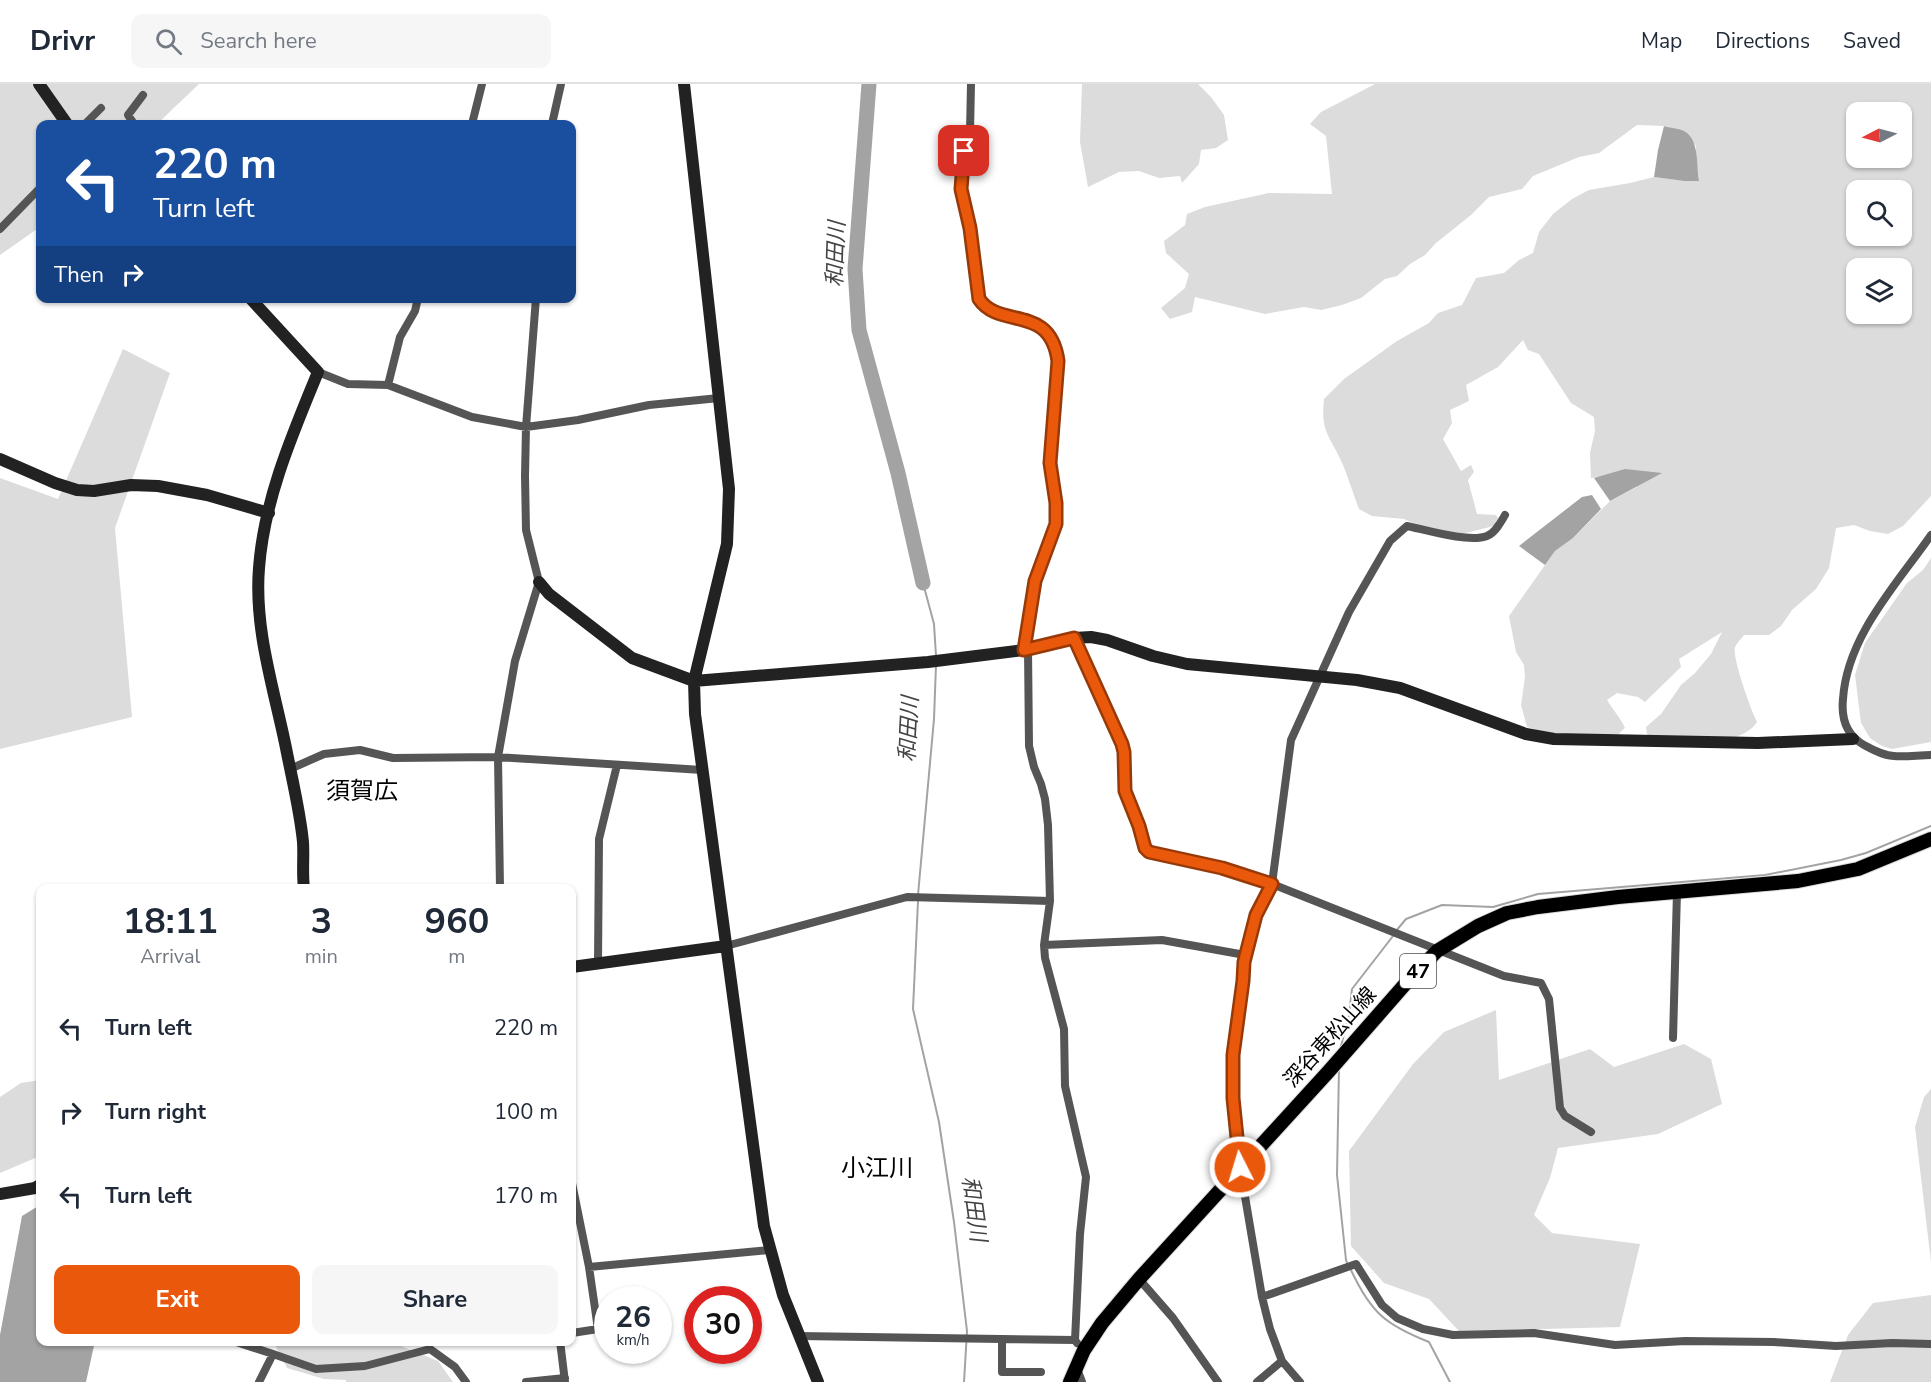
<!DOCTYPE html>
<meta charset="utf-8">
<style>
:root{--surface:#fff;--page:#f6f6f7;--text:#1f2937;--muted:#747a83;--line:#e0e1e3;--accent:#ea580c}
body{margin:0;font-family:"Nunito Sans","Noto Sans JP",sans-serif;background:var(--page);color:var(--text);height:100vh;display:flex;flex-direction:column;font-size:22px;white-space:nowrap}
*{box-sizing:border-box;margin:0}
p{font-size:20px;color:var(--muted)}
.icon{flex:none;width:33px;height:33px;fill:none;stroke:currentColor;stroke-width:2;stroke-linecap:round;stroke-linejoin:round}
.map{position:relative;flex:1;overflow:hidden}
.sheet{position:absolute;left:36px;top:800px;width:540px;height:462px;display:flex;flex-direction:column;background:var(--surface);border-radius:12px;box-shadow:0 2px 4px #0004}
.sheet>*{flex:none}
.guide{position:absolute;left:36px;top:36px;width:540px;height:183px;border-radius:12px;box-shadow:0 2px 4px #0004;background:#1a4fa0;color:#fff;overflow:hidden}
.needle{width:39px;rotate:264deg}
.tools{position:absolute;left:1846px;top:18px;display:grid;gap:12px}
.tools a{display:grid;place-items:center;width:66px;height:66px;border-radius:12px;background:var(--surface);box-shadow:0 2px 4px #0004;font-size:30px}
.speed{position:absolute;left:594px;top:1202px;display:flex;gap:12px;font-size:30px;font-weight:700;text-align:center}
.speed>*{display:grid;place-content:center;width:78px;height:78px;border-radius:50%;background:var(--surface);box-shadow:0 2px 4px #0004;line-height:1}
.speed small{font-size:15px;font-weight:400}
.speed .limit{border:9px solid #d22;background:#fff;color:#111}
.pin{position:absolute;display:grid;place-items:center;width:51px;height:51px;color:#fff;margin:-26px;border-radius:12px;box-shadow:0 3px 9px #0006}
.me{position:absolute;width:66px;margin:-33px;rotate:355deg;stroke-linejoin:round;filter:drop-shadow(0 0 4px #0008)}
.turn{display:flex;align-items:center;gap:21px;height:126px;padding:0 18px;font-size:27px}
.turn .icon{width:78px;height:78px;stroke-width:2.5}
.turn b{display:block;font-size:42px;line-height:51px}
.then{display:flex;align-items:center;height:57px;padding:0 18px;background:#0003;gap:12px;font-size:22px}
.eta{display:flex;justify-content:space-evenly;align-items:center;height:102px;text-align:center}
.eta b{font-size:36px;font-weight:700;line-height:42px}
.button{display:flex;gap:12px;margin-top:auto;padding:12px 18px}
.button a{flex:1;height:69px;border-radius:12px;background:var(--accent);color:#fff;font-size:24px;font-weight:700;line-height:69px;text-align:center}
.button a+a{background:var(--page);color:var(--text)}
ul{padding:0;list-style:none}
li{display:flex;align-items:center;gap:18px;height:84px;padding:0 18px}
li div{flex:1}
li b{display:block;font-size:22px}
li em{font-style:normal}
header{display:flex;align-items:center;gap:36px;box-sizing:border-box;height:84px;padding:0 30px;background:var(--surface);border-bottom:2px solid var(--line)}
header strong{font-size:28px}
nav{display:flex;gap:33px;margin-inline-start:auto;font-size:21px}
.search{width:420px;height:54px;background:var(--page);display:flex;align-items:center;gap:15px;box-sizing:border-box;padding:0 21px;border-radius:12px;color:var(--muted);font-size:22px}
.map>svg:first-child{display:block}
</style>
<header>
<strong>Drivr</strong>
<div class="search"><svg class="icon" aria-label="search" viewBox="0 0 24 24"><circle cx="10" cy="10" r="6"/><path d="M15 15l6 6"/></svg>Search here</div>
<nav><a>Map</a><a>Directions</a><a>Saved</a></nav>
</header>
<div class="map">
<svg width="1931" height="1298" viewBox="0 0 1931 1298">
<rect width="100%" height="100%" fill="#fff"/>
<path fill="#dcdcdc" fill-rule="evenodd" d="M0,0h199l-42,40h-117v103l-40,28z
M1082,0h116l13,13 13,18 4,25 -12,8 -15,2 -2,14 -17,19 -2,-7 -21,2 -20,-7 -20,1 -31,15 -8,-45z
M1375,0h556v412l-28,30 -15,8 -18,-3 -16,-6 -18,3 -7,40 -13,21 -24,21 -11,16 -12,9h-25c-3,4 -7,8 -9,12 -3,11 16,63 22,75 -17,27 -76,18 -104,18l-6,-6 -1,-7 15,-13 20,-29 14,-12 16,-19 11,-22 -43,27 2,8 -36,35 -7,-5 -21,-4 -10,7c6,10 13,17 18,28 -3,2 -5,5 -7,7 -17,11 -73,-2 -91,-8l-6,-22 4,-28 -1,-12 -8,-13 -7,-36 46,-65 18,-13 37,-37 27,-14 -33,-11 -13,2 -1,-25 5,-22 -1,-14 -23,-14 -32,-49 -11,-4 -5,-10 -25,27 -32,18 3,16 -19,9 2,13 -9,16 18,32 10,-6 3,7 -6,8 9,34 19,1 2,3 -4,8 -49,12 -41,-19 -32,-3 -13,-7c-6,-15 -10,-30 -16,-44 -12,-29 -23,-31 -19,-66l20,-20 53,-38 32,-18 9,-10 24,-8 14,-27 28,-5 15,-13 14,-7 6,-21 14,-18 19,-15 17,-9 41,-7 24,-6 30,4 12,-14v-21l-11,-14 -21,-6 -27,-1 -38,28 -20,4 -46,19 -11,13 -33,8 -18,18 -35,28 -11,12 -15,9 -13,12 -12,3 -24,19 -19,7 -21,5 -17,-3 -39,7 -70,-17 -3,15 -22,7 -9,-11 24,-20 4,-14 -23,-21 -2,-12 21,-16 2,-11 18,-7 64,-14 63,1 -6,-58 -16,-12 11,-12zM1857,28h45v46h-45zM1857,106h45v46h-45zM1857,184h45v46h-45z
M123,265l47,24 -55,155 17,189 -132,32v-271l58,21z
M1931,474v184l-39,7 -10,-3 -12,-8 -9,-15 -6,-48 10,-32 42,-60 16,-13z
M1496,926l3,70 91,-31 24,18 70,-23 27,15 11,45 -64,30 -100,14 -8,30 -16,37 18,18 88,11 -20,83 -161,4 -30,-32 -45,-16 -33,-37 -2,-95 64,-87 31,-32z
M40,996v76l-40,17v-76l21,-14z
M1931,1005v173l-16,-135 9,-30z
M1931,1211v87h-101l18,-47 25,-32z
M276,1257h124l1,5 37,15 15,21h-107v-2l-22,-1 -37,-11 -12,-23z"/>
<path fill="#a3a3a3" d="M1664,42c6,2 14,2 20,5 16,9 12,34 15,50h-15l-30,-4 4,-27z
M1625,385l37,4 -52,28 -16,-23z
M1592,411l9,14 -28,29 -18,13 -10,14 -26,-19 63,-49z
M40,1121v136h55l-9,41h-86v-47l22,-119z"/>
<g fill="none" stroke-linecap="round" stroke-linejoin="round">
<path stroke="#a3a3a3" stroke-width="2" d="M923,499l11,41 2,32
M918,811l16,-176 2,-54
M918,817l-5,108 26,113 15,100 13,109 -3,51
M1396,847l10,-12 36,-14 51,2 45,-13 227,-19 76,-15 25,-7 65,-27
M1340,966l9,-35 3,-26 41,-53
M1339,984l-2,107 9,85 2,5
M1351,1186c20,43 35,55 78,72l21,40"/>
<path stroke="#a3a3a3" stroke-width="15" d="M869,0l-14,185 4,61 39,143 25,110"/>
<defs>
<path id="primary" d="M1070,1298l14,-32 18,-27 37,-44 190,-208 78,-89 30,-31 41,-25 29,-13 31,-6 80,-10 180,-16 60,-12 73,-30"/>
</defs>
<use href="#primary" stroke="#dbdbdb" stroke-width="16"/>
<path stroke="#555" stroke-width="8" d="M971,0l-1,48 -6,19 -3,38 10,39 8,71c21,31 70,4 79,62l-8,102 6,40v21l-21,57 -11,69
M85,40l16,-16
M134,40l-6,-9 15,-20
M472,40l10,-40
M552,40l9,-40
M0,145l40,-41
M318,288l30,12 40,1 84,32 54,10 52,-7 71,-15 70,-7
M388,301l12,-48 15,-26 3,-13
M1931,451c-34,49 -84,101 -88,164 -2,20 3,36 21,46 9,5 20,11 30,11 12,1 25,-1 37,-1
M1074,554l48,106 2,8 1,39 14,35 6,22 4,4 73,16 50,16 232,92 37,7 8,16 11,109 5,8 26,16
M1028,565l1,97 5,21 7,17 4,15 3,26 2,76 -6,44 1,13 19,71 1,57 21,91 -6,57 -5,106
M290,685l34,-15 36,-4 33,8 105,-1 204,13
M500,804l-2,-131 17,-96 24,-79 -13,-52 -1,-54 1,-49 10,-129
M1044,861l118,-5 83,15
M726,862l181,-49 143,4
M598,879l1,-124 18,-74
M1673,954l4,-146
M572,1099l17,84 9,62 -26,4
M589,1183l180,-17
M1139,1195l34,39 45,64
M1262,1213l94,-33 26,41 15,13 26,11 30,6 81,-2 81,12 70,-4 89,1 62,4 56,-3 39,1
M799,1252l276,4 2,3
M1002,1255v33h39
M233,1257l40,13
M560,1257l5,41
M1076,1282l6,16
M259,1298l14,-28 43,15 49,-3 65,-17 25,18 11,15
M526,1298l39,-4
M1257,1298l25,-21
M1300,1298l-18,-21 -12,-32 -8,-32 -22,-130 -8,-94 11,-111 13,-46 16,-32 19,-144 58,-128 41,-71 17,-15c19,4 62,17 80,10 8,-3 14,-14 18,-21"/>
<path stroke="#222" stroke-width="12" d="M39,0l28,40
M684,0l45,405 -2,55 -33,137 1,33 69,512 19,69 35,87
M250,214l68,74c-26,63 -54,128 -59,196 -5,61 15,121 27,180 6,31 14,63 17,94 1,15 -1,31 1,46
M0,375l55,24 22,7 17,1 37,-6 27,1 49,9 62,18
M539,498l10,12 83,64 62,23 234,-19 96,-12 50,-12 17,-1 16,3 46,16 34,8 170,16 43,8 126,46 28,5 204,4 95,-4
M572,883l154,-21
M0,1110l35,-6 5,-3"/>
<use href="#primary" stroke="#000" stroke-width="14"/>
</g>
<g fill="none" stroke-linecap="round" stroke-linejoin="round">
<defs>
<path id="route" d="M964,67l-3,38 9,39 9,71c21,31 71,4 79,62l-8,102 6,40v21l-21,57 -11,69 50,-12 48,106 2,8 1,39 14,35 6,22 4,4 73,16 50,16 -16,31 -12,47 -1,19 -10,74v43l7,69"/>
</defs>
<use href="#route" stroke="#983908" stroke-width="15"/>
<use href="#route" stroke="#ea580c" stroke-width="10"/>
</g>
<g text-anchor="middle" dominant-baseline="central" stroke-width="4.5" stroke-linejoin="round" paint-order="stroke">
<rect fill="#fff" stroke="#4c4c4c" stroke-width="1.5" x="1400" y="870" width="36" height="34" rx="4.5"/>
<g font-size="20" font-weight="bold" fill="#000">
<text x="1418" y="887">47</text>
</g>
<g font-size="21" fill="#000" stroke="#fff">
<text transform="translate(1330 953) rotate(-48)">深谷東松山線</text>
</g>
<g font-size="22" font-style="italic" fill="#444" stroke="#fff">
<text transform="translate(836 170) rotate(-88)">和田川</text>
<text transform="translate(909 645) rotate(-87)">和田川</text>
<text transform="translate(974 1125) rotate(82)">和田川</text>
</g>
<g font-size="24" fill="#000" stroke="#fff">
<text x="362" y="707">須賀広</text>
<text x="877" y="1084">小江川</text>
</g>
</g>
</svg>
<div class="tools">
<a><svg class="needle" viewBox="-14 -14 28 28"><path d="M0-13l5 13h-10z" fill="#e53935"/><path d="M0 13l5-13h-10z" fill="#747a83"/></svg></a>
<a><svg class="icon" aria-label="search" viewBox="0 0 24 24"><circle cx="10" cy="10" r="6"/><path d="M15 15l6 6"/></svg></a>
<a><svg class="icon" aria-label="layers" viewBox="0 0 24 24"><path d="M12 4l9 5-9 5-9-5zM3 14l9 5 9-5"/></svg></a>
</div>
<div class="speed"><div>26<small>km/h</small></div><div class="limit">30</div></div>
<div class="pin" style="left:964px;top:67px;background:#d93025"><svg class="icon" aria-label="arrive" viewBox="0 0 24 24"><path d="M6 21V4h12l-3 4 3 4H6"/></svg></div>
<svg class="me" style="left:1240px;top:1083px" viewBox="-20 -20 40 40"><circle r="17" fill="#ea580c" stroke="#fff" stroke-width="3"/><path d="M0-11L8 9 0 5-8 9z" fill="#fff"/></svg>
<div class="guide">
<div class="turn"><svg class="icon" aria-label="left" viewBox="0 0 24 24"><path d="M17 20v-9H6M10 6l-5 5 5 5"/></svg><div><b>220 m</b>Turn left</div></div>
<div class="then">Then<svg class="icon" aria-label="right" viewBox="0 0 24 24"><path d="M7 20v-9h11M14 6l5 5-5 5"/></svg></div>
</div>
<section class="sheet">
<div class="eta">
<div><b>18:11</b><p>Arrival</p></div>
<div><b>3</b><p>min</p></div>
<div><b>960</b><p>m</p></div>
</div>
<ul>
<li><svg class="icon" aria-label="left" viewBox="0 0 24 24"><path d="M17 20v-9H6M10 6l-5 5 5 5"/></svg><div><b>Turn left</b></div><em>220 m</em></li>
<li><svg class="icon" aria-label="right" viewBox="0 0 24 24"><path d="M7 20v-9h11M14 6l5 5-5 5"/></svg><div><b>Turn right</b></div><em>100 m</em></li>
<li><svg class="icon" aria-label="left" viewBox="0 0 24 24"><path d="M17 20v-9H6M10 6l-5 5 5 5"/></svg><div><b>Turn left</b></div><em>170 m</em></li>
</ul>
<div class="button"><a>Exit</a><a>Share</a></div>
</section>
</div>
